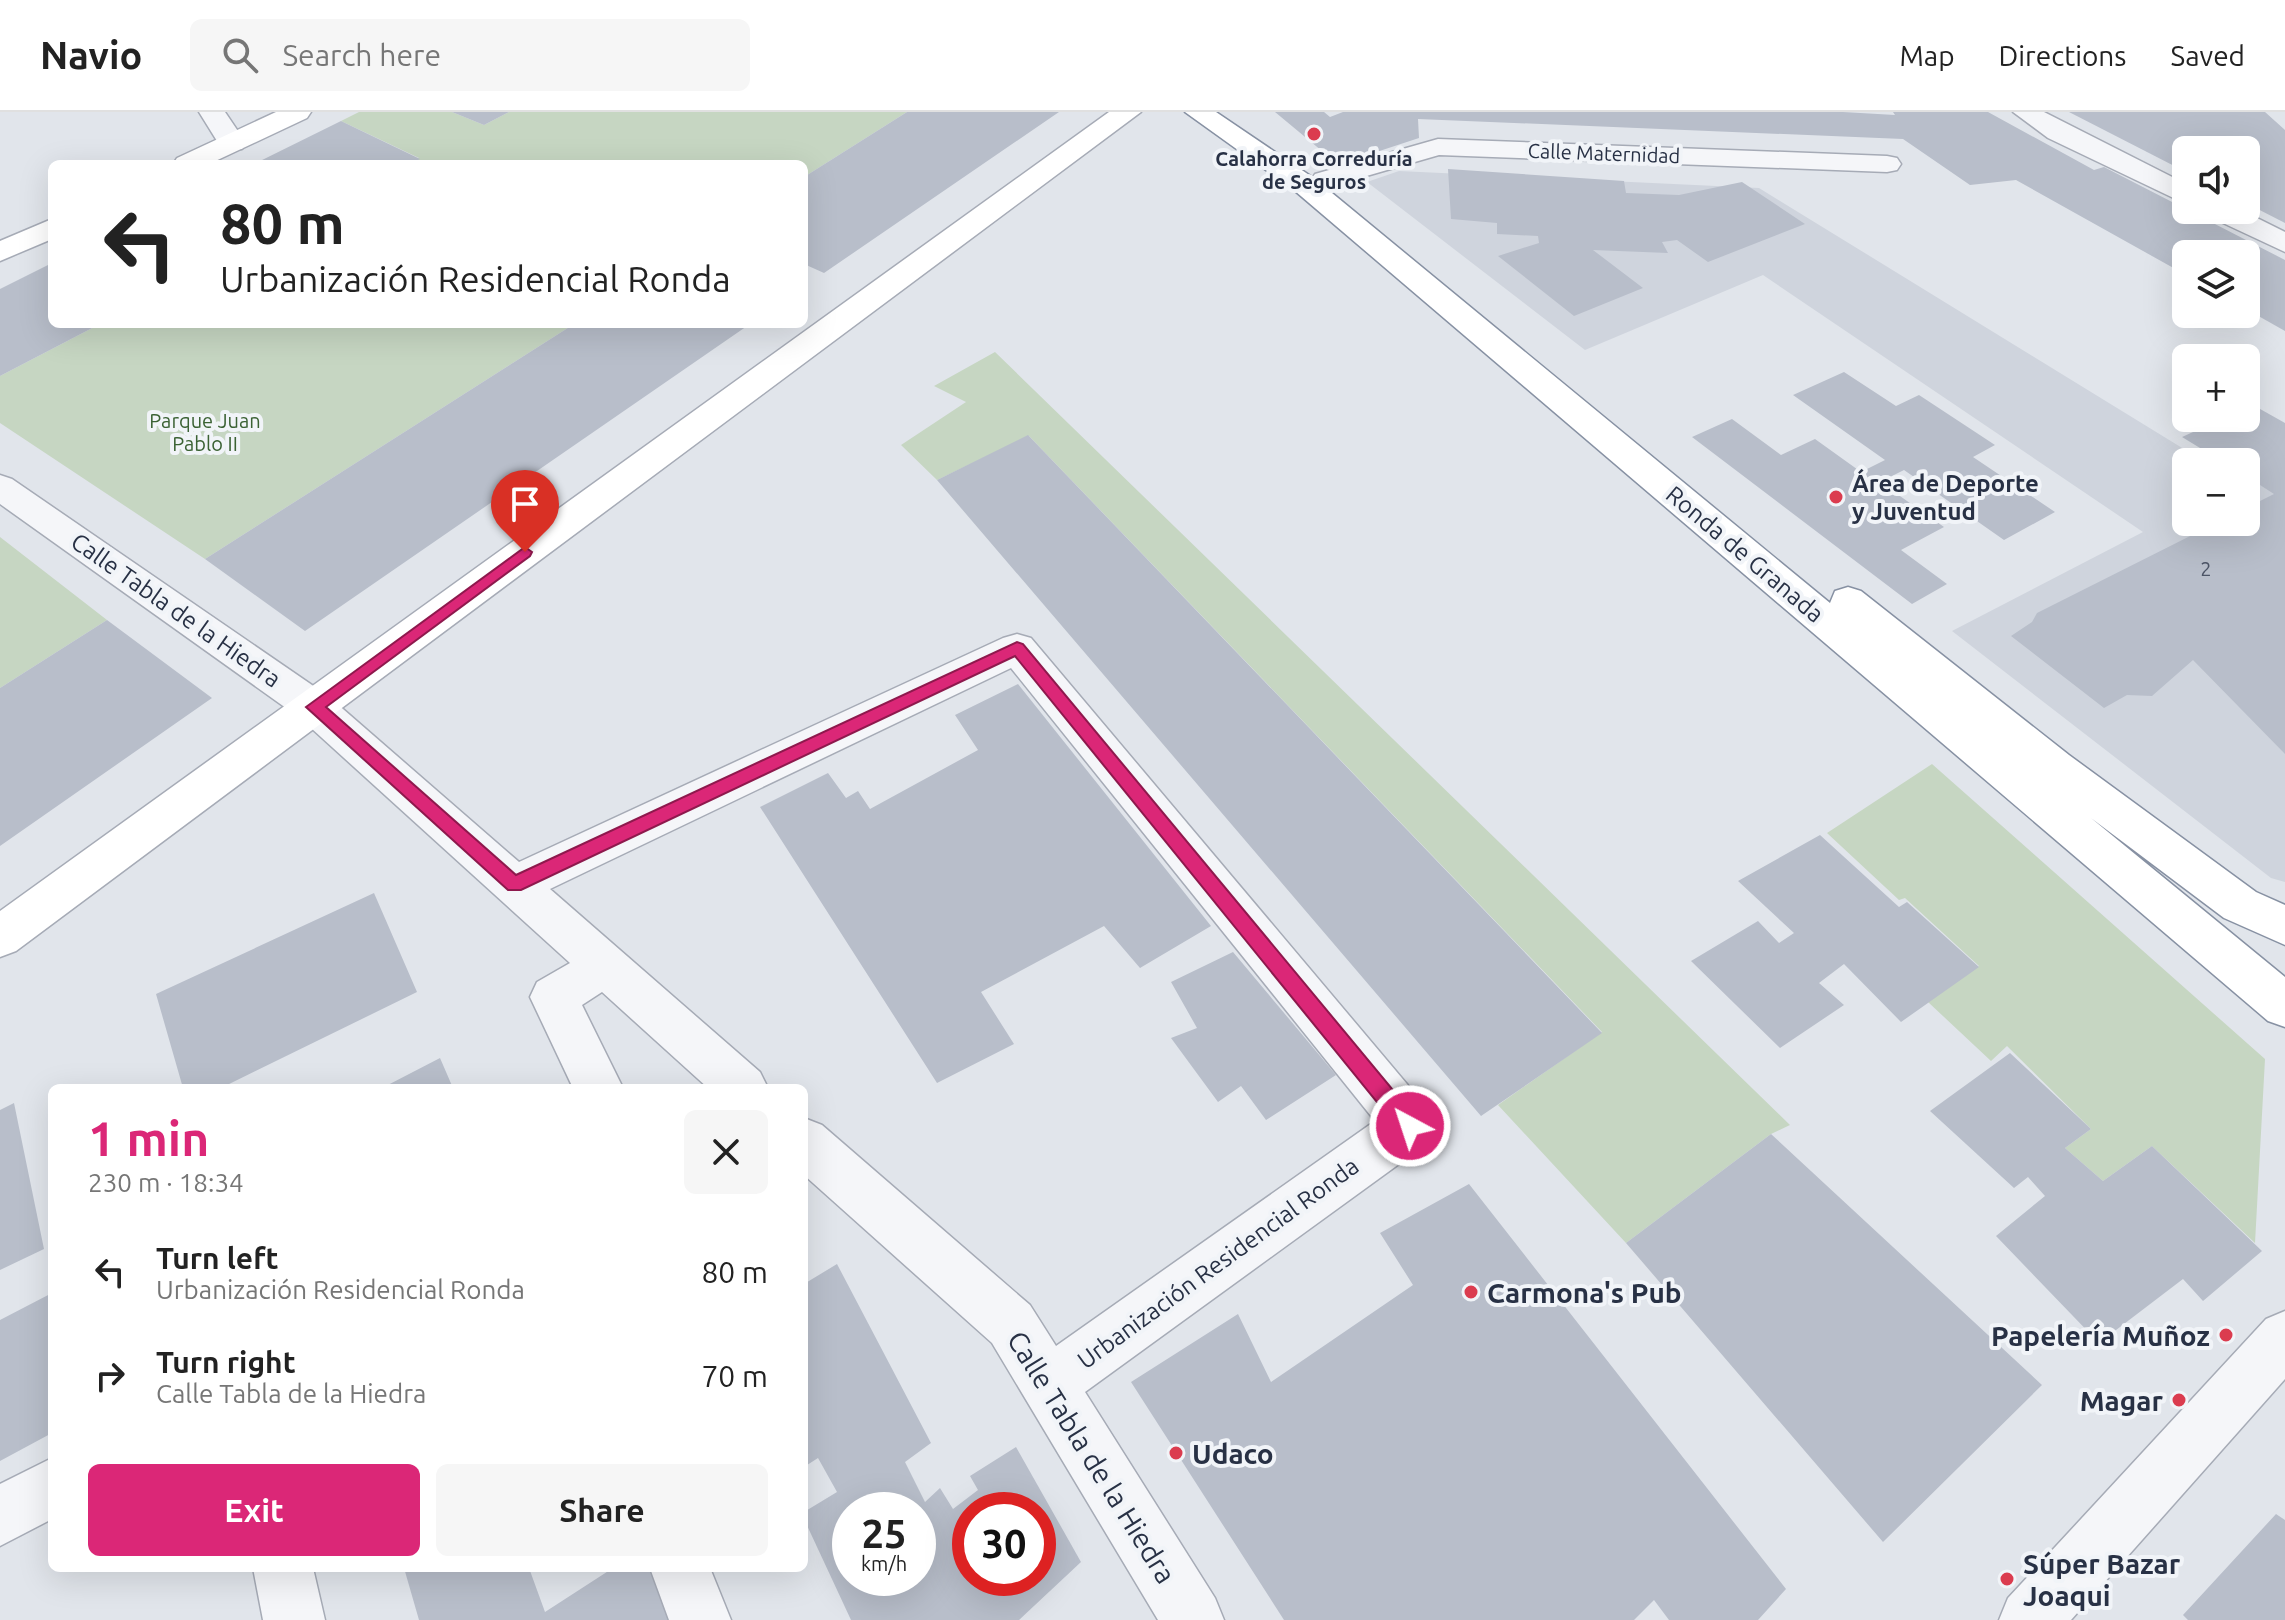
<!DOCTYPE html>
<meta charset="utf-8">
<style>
:root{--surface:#fff;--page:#f6f6f6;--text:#222;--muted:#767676;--line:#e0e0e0;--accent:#db2777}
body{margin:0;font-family:Ubuntu,sans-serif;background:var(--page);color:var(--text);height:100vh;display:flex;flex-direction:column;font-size:30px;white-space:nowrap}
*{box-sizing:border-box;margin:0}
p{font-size:26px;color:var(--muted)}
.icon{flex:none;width:44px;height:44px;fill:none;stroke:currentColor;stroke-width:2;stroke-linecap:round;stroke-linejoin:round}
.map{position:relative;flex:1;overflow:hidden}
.side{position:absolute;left:48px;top:972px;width:760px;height:488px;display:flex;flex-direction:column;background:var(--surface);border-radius:12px;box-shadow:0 8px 32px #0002}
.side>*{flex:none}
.guide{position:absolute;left:48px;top:48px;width:760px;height:168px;border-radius:12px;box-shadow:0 8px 32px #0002;background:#fff;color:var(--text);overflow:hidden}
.fabs{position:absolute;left:2172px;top:24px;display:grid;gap:16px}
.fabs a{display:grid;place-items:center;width:88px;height:88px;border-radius:12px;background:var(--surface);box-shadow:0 8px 32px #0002;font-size:40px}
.speed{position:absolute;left:832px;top:1380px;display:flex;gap:16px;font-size:40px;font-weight:700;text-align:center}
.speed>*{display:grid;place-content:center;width:104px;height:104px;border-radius:50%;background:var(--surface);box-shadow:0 8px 32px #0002;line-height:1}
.speed small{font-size:20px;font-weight:400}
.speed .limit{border:12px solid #d22;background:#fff;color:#111}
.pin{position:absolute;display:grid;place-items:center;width:68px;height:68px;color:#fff;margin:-82px -34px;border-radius:50% 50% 50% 0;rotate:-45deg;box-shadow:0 0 8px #0007}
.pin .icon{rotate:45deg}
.me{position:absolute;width:88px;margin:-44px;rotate:320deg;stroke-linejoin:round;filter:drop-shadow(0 0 6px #0008)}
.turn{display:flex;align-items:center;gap:28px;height:168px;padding:0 40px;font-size:36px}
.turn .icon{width:104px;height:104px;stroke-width:2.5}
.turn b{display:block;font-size:56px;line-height:68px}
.round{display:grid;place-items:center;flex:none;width:84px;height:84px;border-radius:12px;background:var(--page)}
.headline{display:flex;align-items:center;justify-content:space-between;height:136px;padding:0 40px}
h1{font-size:48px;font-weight:700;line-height:60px;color:var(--accent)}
.button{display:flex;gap:16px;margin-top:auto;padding:16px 40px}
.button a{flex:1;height:92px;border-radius:12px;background:var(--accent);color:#fff;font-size:32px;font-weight:700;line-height:92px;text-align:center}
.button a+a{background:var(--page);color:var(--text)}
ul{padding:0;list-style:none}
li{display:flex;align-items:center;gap:24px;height:104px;padding:0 40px}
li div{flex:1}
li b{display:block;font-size:30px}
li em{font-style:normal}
header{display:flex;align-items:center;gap:48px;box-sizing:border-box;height:112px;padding:0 40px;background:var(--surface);border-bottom:2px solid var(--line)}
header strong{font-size:38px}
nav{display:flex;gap:44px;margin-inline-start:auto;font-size:28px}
.search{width:560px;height:72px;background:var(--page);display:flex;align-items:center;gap:20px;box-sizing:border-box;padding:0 28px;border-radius:12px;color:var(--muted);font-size:30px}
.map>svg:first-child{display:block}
</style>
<header>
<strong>Navio</strong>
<div class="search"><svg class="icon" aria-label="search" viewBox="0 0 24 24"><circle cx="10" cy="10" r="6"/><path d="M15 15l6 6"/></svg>Search here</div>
<nav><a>Map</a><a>Directions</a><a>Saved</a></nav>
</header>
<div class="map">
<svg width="2285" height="1508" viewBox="0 0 2285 1508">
<rect width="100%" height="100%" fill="#e1e5eb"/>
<path fill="#cfd4dd" d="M1399,59l360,17 446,274h-19v60h60v-47l39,-9v416l-14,-4 -319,-247 191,-99 -380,-257 -178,75 -218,-168z"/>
<path fill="#c6d6c2" d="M359,0h93l32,13 25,-13h398l-103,65v-13h-395l10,-6 -78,-37z
M100,212h474l-369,235 -205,-136v-47z
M995,240l795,773 -19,9 -145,109 -128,-138 104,-73 -573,-596 -92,44 -36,-35 65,-43 -32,-16z
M0,425l107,83 -107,68z
M1932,652l333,295 -10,184 -103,-97 -49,35 -38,-33 26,-19 -84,-83 -16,15 -63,-59 51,-36 -74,-68 -6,2 -72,-67z"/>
<path fill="#b8beca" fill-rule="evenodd" d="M452,0h57l-25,13z
M907,0h152l-235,161 -20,-9v-87z
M1275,0h49l6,5 13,-5h500l52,3 -2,-3h95l106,58 10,-3 181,93v71l-39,-22v-55h-60v21l-170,-95 -46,5 -67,-46 -485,-20 1,19 -73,24 -18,-6z
M2069,0h196l20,18v93l-39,-20v-15l11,-2 -11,-10v-26h-29l-14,-13 -24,2 12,11h-5v22z
M341,9l79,38 -11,5h-155z
M1448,57l176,12 2,12 53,2 63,-13 63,42 -97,38 -31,-22 -15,2 6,11 -75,-3 50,38 -69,28 -76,-60 41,-13 -1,-7 -41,-2v-11l-46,-4z
M52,151v61h48l-100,52v-87z
M574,212h176l-445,307 -100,-72z
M1844,260l52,34 23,-11 76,50 -22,12 82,55 -51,28 -100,-70 -24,12 64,45 -43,23 46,34 -35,20 -220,-167 40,-18 49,36 34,-16 46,33 24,-12 -92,-65z
M2253,293l32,18v331l-92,-94 -41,36 -25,-1 -23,13 -93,-72 21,-14 5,-9 181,-91h28v-14l28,-14 -28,-18v-14h-23l-41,-25 42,-19h22v-10z
M1028,323l574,598 -121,83 -544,-636z
M107,508l105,78 -212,148v-158z
M1018,572l193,242 -71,42 -36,-42 -123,66 33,52 -77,39 -177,-276 68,-34 18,25 12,-7 12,18 108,-59 -23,-35z
M1820,723l79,72 8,-5 72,65 -78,55 -57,-58 -25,19 25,22 -64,43 -89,-87 67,-40 21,22 15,-10 -56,-52z
M374,781l43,99 -196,96h-38l-27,-94z
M1233,840l103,123 -70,45 -25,-34 -23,16 -47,-64 26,-10 -26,-46z
M2010,941l81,76 -26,19 38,33 49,-35 110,105 -59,50 -20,-22 -84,64 -103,-107 49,-40 -17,-19 -14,11 -84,-77z
M440,946l13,30h-71z
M14,991l30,146 -44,21v-160z
M1771,1022l271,251 -159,157 -257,-299z
M1469,1072l317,405 -28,31h-89l-15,-20 -20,20h-350l-153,-238 107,-68 33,68 142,-97 -33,-52z
M837,1152l94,179 -26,19 20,40 15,-14 13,21 25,-19 -8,-14 46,-29 65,115 -62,58h-168l-47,-101v-7l33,-20 -19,-34 -14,9v-183zM850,1398h68v68h-68zM970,1398h68v68h-68z
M52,1181v140l-52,28v-141z
M2276,1402l9,6v100h-97l-5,-5z
M404,1456h125l16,44 68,-44h50l21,52h-265z"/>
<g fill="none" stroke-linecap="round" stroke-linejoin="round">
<defs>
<path id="street" d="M199,0h26l21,31 -4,6h-20z
M2013,0h31l142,72v20l-138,-66z
M1438,27l449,17 10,2 4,6 -4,6 -10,2 -448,-17 -114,33 -10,-2 -4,-6 4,-6z
M2204,98h37l44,22v20l-77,-36z
M0,363l12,4 316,217 191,166 484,-224 14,-4 14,4 397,471 7,17 -7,17 -343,249 130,206 9,22h-66l-166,-277 -188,-168v-57l18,7 208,180 26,41 319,-225 -364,-453 -461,221 210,183 8,16h-60l-106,-96 -20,13 41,83h-50l-43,-91 7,-15 33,-19 -270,-245 -300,-214z
M2285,1199v68l-214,241h-72l9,-22 258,-279z
M52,1346v61l-52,27v-62z
M253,1456h60l12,52h-62z
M650,1456h60l21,52h-62z"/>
<path id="secondary" d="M276,0h35l-4,6 -98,46h-36l4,-6z
M1109,0h32l-1125,839 -16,6v-46z
M52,107v20l-52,22v-20z"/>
<path id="highway" d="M1185,0h31l99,67 515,424 5,-12 13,-4 13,4 208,164 187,137 29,13v40l-61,-27 -133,-100 194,159v50l-17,-6 -973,-830z"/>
</defs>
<use href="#street" stroke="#a6abb6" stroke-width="3"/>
<use href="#secondary" stroke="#a6abb6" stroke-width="3"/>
<use href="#highway" stroke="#8791a3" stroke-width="3"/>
<use href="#street" fill="#f5f6f9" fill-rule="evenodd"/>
<use href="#secondary" fill="#fff" fill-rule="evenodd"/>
<use href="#highway" fill="#fff" fill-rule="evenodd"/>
</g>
<path fill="#db2777" stroke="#8e194d" stroke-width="2" d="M525,435l7,5 -2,4 -204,151 190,168 501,-233 6,2 394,475 3,7 -3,7 -7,3 -8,-3 -387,-477 -494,234h-13l-202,-183z"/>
<g fill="#db3c4f" stroke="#f1f4f8" stroke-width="3">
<circle cx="1314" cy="22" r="8"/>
<circle cx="1836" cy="385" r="8"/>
<circle cx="1471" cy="1180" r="8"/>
<circle cx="2226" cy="1223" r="8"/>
<circle cx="2179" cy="1288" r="8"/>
<circle cx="1176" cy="1341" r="8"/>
<circle cx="2007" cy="1467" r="8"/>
</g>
<g text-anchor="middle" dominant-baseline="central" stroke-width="8" stroke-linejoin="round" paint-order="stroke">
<g font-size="20" fill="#283145" stroke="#f1f4f8">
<text transform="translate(1604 41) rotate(2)">Calle Maternidad</text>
</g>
<g font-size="20" font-weight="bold" fill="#283145" stroke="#f1f4f8">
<text x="1314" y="46">Calahorra Correduría<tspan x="1314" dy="23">de Seguros</tspan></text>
</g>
<g font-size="20" fill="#3b6234" stroke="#f1f4f8">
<text x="205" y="308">Parque Juan<tspan x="205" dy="23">Pablo II</tspan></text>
</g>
<g font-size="20" fill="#4c5466">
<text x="2206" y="456">2</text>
</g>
<g font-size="24" font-weight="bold" fill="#283145" stroke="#f1f4f8" text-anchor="start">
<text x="1852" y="371">Área de Deporte<tspan x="1852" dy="28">y Juventud</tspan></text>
</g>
<g font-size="24" fill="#283145" stroke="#f1f4f8">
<text transform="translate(1745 442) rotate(40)">Ronda de Granada</text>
<text transform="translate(176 498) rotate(35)">Calle Tabla de la Hiedra</text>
<text transform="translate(1218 1151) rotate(-36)">Urbanización Residencial Ronda</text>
</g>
<g font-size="28" font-weight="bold" fill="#283145" stroke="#f1f4f8" text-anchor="start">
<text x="1487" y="1180">Carmona's Pub</text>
<text x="2210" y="1223" text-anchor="end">Papelería Muñoz</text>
<text x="2163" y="1288" text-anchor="end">Magar</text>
<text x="1192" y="1341">Udaco</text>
<text x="2023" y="1451">Súper Bazar<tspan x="2023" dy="32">Joaqui</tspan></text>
</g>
<g font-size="28" fill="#283145" stroke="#f1f4f8">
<text transform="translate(1092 1345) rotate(58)">Calle Tabla de la Hiedra</text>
</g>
</g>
</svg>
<div class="fabs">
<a><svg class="icon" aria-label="sound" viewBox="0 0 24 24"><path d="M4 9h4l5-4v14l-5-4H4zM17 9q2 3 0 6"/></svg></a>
<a><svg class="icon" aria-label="layers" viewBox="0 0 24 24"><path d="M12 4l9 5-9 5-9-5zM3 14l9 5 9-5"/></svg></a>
<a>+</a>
<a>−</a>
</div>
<div class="speed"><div>25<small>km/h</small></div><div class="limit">30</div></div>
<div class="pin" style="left:525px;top:440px;background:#d93025"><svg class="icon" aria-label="arrive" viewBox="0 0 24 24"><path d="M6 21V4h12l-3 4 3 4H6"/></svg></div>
<svg class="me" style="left:1410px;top:1014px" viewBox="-20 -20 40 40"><circle r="17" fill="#db2777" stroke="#fff" stroke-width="3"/><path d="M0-11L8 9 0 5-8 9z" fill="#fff"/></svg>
<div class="guide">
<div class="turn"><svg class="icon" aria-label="left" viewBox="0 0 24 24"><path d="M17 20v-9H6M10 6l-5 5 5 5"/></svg><div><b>80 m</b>Urbanización Residencial Ronda</div></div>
</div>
<section class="side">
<div class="headline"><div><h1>1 min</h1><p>230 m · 18:34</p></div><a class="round"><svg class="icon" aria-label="close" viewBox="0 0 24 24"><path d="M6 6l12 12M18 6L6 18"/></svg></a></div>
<ul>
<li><svg class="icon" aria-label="left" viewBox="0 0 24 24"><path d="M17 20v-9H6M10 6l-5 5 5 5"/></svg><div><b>Turn left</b><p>Urbanización Residencial Ronda</p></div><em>80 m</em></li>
<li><svg class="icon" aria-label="right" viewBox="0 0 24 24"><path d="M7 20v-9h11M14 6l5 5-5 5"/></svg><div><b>Turn right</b><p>Calle Tabla de la Hiedra</p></div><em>70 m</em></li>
</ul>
<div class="button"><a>Exit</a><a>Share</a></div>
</section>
</div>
